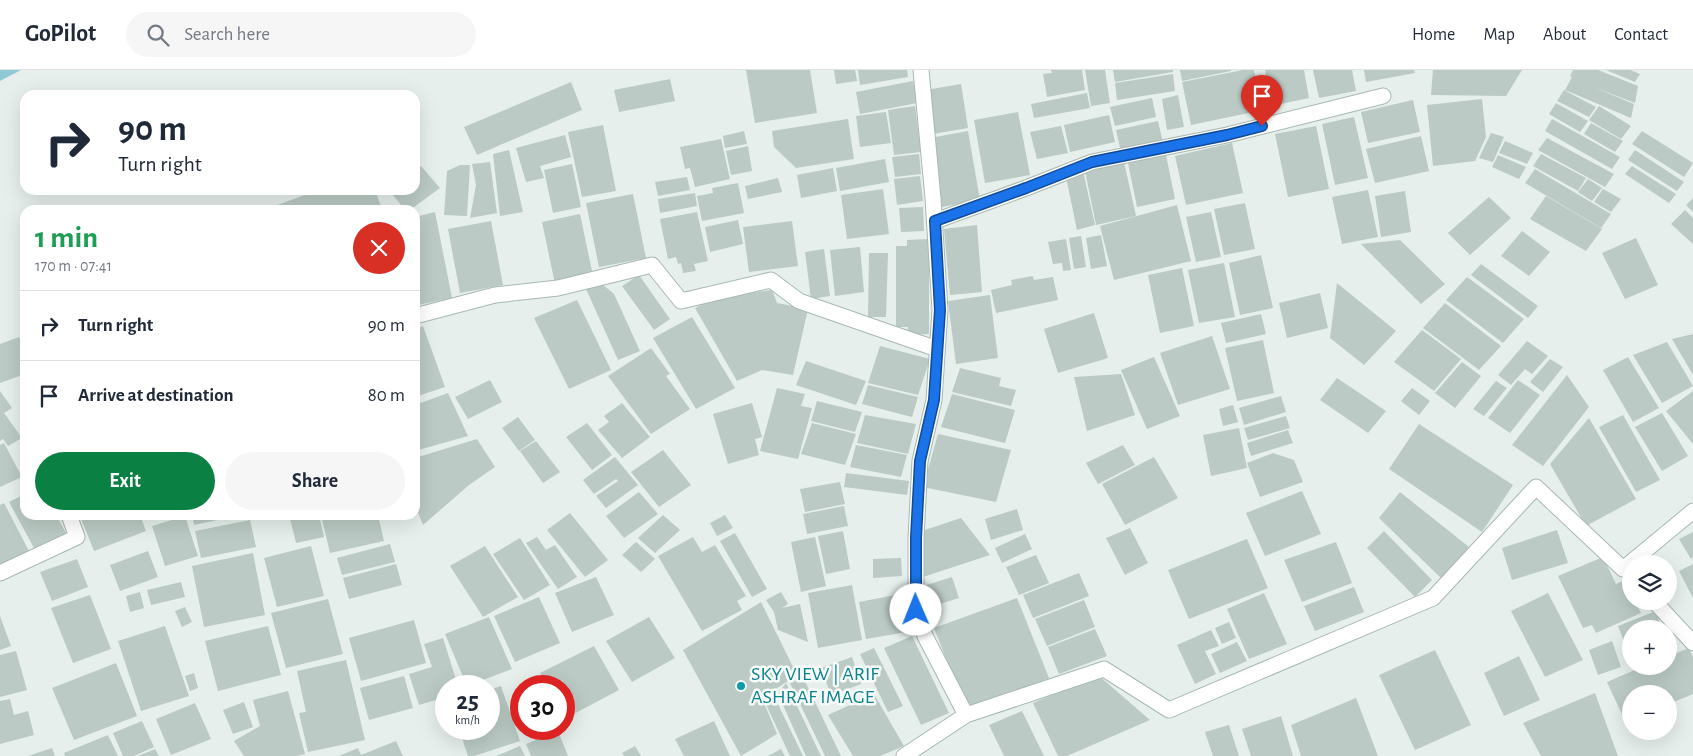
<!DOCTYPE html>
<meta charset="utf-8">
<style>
:root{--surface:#fff;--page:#f6f6f7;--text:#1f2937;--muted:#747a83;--line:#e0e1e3;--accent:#0b8043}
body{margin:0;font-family:"Alegreya Sans",sans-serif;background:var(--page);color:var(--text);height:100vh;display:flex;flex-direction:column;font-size:19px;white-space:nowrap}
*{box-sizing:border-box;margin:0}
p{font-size:16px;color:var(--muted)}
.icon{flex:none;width:28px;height:28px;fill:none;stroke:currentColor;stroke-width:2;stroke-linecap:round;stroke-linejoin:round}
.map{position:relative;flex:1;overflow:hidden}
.details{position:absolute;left:20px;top:135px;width:400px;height:315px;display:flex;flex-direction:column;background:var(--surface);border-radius:15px;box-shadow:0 5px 20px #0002}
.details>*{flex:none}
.top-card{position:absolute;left:20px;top:20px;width:400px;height:105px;border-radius:15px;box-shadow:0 5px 20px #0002;background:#fff;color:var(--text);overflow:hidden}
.buttons{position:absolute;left:1622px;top:485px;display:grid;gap:10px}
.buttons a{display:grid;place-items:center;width:55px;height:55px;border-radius:50%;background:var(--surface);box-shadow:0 5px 20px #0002;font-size:25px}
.speed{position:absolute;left:435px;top:605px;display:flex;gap:10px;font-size:25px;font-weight:700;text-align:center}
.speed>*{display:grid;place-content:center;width:65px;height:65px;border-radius:50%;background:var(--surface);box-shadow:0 5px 20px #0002;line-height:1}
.speed small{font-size:12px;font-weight:400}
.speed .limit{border:8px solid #d22;background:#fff;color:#111}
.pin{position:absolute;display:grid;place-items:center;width:42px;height:42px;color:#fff;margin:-51px -21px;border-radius:50% 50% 50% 0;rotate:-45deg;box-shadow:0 0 5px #0007}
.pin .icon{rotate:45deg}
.me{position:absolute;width:55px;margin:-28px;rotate:359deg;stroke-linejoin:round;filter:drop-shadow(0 0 4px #0008)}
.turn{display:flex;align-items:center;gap:18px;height:105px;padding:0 15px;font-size:22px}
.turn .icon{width:65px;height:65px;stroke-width:2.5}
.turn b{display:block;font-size:35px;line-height:42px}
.round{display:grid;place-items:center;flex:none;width:52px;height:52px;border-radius:26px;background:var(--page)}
.head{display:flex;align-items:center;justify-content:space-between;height:85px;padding:0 15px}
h1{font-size:30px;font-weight:700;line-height:38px;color:#1e9e55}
.primary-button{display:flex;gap:10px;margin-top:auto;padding:10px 15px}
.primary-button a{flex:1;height:58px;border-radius:30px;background:var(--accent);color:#fff;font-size:20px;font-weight:700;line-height:58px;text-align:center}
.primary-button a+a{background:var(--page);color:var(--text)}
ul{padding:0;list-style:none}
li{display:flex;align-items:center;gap:15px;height:70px;padding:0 15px;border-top:1px solid var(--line)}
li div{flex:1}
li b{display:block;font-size:19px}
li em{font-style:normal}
header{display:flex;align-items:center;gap:30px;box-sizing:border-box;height:70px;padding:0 25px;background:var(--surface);border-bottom:1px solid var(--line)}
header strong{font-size:24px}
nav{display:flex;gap:28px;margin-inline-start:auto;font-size:18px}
.search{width:350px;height:45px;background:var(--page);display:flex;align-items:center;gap:12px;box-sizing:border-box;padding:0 18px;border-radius:28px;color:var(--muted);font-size:19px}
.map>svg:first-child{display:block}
</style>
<header>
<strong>GoPilot</strong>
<div class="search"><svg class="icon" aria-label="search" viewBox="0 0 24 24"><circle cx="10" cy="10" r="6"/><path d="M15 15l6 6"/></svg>Search here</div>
<nav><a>Home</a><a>Map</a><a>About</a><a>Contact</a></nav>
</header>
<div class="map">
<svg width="1693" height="686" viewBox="0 0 1693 686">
<rect width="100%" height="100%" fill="#e6efeb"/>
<path fill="#8ec9d4" d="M0,0h21l-21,11z"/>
<path fill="#bbcac4" d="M746,0h64l7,43 -62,10z
M834,0h21l2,11 -21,3z
M858,0h49l1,7 -48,8z
M1051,0h31l3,20 -38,7 -4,-23 9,-1z
M1085,0h20l5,33 -19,3z
M1113,0h60v2l-58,10z
M1180,0h51v1l-49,10z
M1243,0h11l9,40 -72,15 -9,-43z
M1265,0h39l5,28 -38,8z
M1313,0h39l4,21 -37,7z
M1364,0h50l1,3 -49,9z
M1433,0h89l-16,26 -75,-1z
M1573,0h25l40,16 -3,17 -42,-16 41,17 -3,14 -66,-28 7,-13 -2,-1z
M1606,0h24l10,4 -5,8z
M1173,4l2,17 -58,9 -2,-17z
M670,9l5,22 -56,11 -5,-22z
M913,11l4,22 -57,11 -4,-22z
M571,12l11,28 -105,45 -13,-28z
M961,14l7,44 -35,6 -7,-44z
M1564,20l32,17 -7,10 -32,-16z
M1087,23l3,15 -56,10 -3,-14z
M1178,25l6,32 -17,3 -5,-31z
M1152,28l4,19 -41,9 -5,-19z
M1482,29l4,38 -11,24 -42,5 -6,-61z
M1413,30l7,32 -52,11 -7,-31z
M1556,33l32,18 -8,11 -31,-18z
M915,36l6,46 -27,3 -6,-45z
M1599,36l32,20 -10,13 -32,-19z
M886,42l5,31 -31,4 -4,-31z
M1018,42l12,63 -45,8 -11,-63z
M1109,45l6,27 -45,10 -6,-27z
M1354,47l14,61 -33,7 -13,-61z
M848,49l6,40 -58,9 -22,-21 -2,-16z
M1552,49l68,38 -8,12 -67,-38z
M1158,51l5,22 -42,9 -5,-22z
M1591,53l32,18 -8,11 -31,-18z
M603,55l13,66 -34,6 -14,-65z
M1061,56l7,27 -31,6 -7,-27z
M1316,56l13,63 -41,8 -13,-63z
M744,61l3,13 -22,4 -2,-12z
M968,61l12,69 -38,7 -12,-69z
M1642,61l51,32 -9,14 -52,-33z
M1491,63l13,4 -11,25 -14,-4z
M565,65l6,22 -31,9 4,12 -18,4 -10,-34z
M1421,66l8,35 -54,12 -9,-34z
M1547,68l67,36 -9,13 -67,-37z
M721,69l9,40 -35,8 -5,-19 -5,1 -5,-22z
M1505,71l28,12 -6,11 -28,-11z
M1232,73l11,50 -57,12 -11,-49z
M748,76l4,25 -21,4 -5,-24z
M509,80l14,62 -23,4 -7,-62z
M1635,80l49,32 -7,9 -49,-31z
M919,84l2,20 -26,3 -3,-20z
M1541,84l45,24 -8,13 -45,-25z
M1166,85l9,44 -38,8 -9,-44z
M1498,85l28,12 -7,12 -27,-12z
M885,89l4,23 -49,9 -4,-23z
M490,92l7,51 -27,5 6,-33 -4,-21z
M1124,92l12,54 -40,9 -11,-54z
M572,94l9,43 -28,6 -9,-43z
M460,95h10l-3,51 -23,-1 3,-44z
M421,96l19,22 -30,22h-5l-16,-20h26v-20z
M1632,96l44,28 -7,9 -44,-29z
M833,98l4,23 -36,7 -4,-23z
M1535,99l76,45 -10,14 -76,-45z
M1083,101l12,54 -18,5 -11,-53z
M920,106l3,25 -26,4 -3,-26z
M687,107l3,13 -32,6 -3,-14z
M778,108l4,14 -34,7 -3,-13z
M1588,109l14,9 -10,13 -14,-9z
M738,113l6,30 -42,8 -5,-25 16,-3 -1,-5z
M883,119l6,45 -42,5 -6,-44z
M1603,119l18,10 -10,13 -17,-10z
M318,120h57l6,16 -9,4h-108z
M1368,120l10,47 -36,7 -10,-47z
M1405,121l6,41 -30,5 -6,-41z
M695,123l2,13 -37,7 -2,-14z
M633,124l13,64 -47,9 -13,-64z
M1546,126l56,33 -16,22 -56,-32z
M1489,127l22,21 -41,37 -22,-22z
M1693,128v14l-7,-7z
M1245,133l10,46 -31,6 -10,-46z
M1177,135l14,56 -77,19 -14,-54z
M923,137l1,24 -23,1 -2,-24z
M1685,140l8,8v26l-22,-20z
M435,142l17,86 -34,7 -3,-13v-75z
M697,142l11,49 -14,3 2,7 -13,2 -2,-10 -3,1 -2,-7 -8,2 -8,-40z
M1211,142l10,45 -25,5 -10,-45z
M580,144l13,62 -38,8 -13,-62z
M738,150l5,24 -33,8 -5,-25z
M491,151l12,64 -43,8 -12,-64z
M792,151l6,45 -49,6 -6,-45z
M977,155l5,67 -32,3 -6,-66z
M1522,161l28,21 -21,24 -28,-20z
M1101,165l6,31 -16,3 -5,-31z
M1081,166l5,31 -12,2 -5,-31z
M1636,168l22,47 -33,14 -23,-46z
M929,169v95l-22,1 1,-8h-12v-81h11v-6z
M1066,169l5,31 -8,1 -1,-8 -9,1 -5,-22z
M1400,170l45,44 -24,20 -60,-60z
M860,177l4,45 -29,4 -5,-46z
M824,179l6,47 -19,3 -6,-47z
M869,183h19l-2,64h-18z
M1261,185l12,53 -33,7 -11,-52z
M1224,193l11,54 -36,6 -11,-53z
M1481,194l57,42 -10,12 -57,-43z
M1182,198l12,58 -34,7 -12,-58z
M639,205l31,44 -16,11 -32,-44z
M1033,206l1,4 19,-3 5,23 -62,13 -5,-23 21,-5 -1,-5z
M1467,207l57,42 -21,24 -57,-43z
M601,213l13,11 26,57 -22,9 -32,-71z
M1337,213l59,48 -32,34 -34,-27z
M772,220l5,13 31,6 -15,66 -31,-5 -25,11 -42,-73 19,-10z
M1320,223l8,35 -41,10 -8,-35z
M990,225l8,63 -42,6 -8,-63z
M577,230l34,70 -42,19 -35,-71z
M1445,233l56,43 -22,24 -56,-42z
M1094,243l14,45 -50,15 -14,-44z
M1261,244l5,20 -40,9 -5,-20z
M692,247l43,71 -39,21 -43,-71z
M423,256l22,61 -30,10v-68z
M1422,260l39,29 -27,32 -40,-29z
M1693,264v41l-21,-36z
M1212,266l18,53 -52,16 -18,-52z
M19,267l6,15v22l-25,9v-39z
M1263,270l11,53 -37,8 -12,-53z
M1527,271l21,15 -16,18 -7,-5 -14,16 -13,-10z
M1667,272l26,44 -31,17 -29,-48z
M880,276l50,13 -12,36 -50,-12z
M651,278l19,26 -4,2 24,33 -39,25 -43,-58z
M1154,287l26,59 -33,13 -26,-59z
M1628,287l31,51 -26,14 -30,-52z
M1550,289l13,8 -20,25 -13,-10z
M806,291l60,20 -10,24 -60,-20z
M1462,292l19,14 -26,32 -20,-15z
M960,298l41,10 -2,8 17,4 -5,16 -59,-14z
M1121,304l14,41 -48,16 -13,-54z
M1567,305l22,32 -46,59 -31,-21z
M1337,308l49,33 -18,22 -48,-33z
M490,310l12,22 -34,17 -13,-22z
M1518,310l22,15 -30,38 -22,-15z
M1496,311l11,7 -23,28 -11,-7z
M868,315l50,12 -6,20 -50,-13z
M777,318l28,6 -4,12 11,2 -14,51 -38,-8z
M1412,318l18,13 -11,14 -18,-14z
M0,321l12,17 -8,5 18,25 -14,8 -5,-7 -3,2z
M1693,321v53l-27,-33z
M448,323l20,43 -53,15v-46z
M952,324l63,16 -10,33 -64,-16z
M1281,326l5,16 -42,13 -5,-17z
M817,331l45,11 -7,20 -44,-11z
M622,333l28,34 -28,21 -24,-28 11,-8 -5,-6z
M752,333l10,34 -7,2 4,16 -31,9 -15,-50z
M1233,335l5,17 -15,4 -4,-17z
M1662,343l26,43 -26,15 -27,-44z
M865,345l51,9 -8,30 -51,-11z
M1623,345l37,65 -24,12 -37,-65z
M1286,346l4,12 -42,12 -4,-12z
M518,347l17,23 -16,11 -17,-23z
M1589,348l47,81 -50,27 -36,-62z
M587,353l25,32 -20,15 -26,-33z
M812,353l44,11 -11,31 -44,-11z
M1419,354l94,61 -31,47 -93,-63z
M1239,358l8,40 -36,8 -8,-41z
M1288,360l5,13 -42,13 -4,-13z
M938,364l73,16 -15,52 -73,-15z
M477,369l18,28 -26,18 -46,40 -8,-20v-47z
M536,371l24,31 -17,11 -23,-32z
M4,373l18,34 -22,10v-42z
M856,375l51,10 -6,22 -51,-10z
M1123,375l12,20 -37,19 -12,-21z
M663,380l28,35 -32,22 -28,-35z
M1273,383l21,7 9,22 -43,15 -13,-34z
M615,387l23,28 -32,23 -10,-12 22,-15 -2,-2 -22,15 -11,-14z
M1154,387l24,41 -53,27 -23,-41z
M846,403l63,8 -2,14 -63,-8z
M840,412l5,22 -40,8 -5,-23z
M1302,421l19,43 -56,22 -19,-43z
M639,422l19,22 -34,24 -18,-22z
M1400,422l69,55 -27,32 -63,-61z
M25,424v21h31l10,18 -32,15 -25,-46z
M4,433l25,48 -29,14v-60z
M844,436l4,20 -41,8 -4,-20z
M1017,439l6,21 -32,10 -6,-21z
M570,443l38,47 -23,17 -38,-47z
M83,445h57l6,16 -52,20 -14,-35z
M192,445h43l1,1 -42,9z
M289,445h30l5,22 -28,6z
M321,445h57l6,26 -54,12z
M663,445l17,15 -25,23 -17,-15z
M725,445l8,13 -16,8 -7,-13z
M185,446l13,40 -33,10 -13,-40z
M961,448l29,37 -67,22 -4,-45z
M250,450l6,27 -55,11 -6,-27z
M1130,458l18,35 -23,12 -19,-37z
M1557,460l11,33 -56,17 -10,-32z
M843,461l7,38 -24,5 -8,-38z
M1384,461l48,49 -17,17 -48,-49z
M1693,462v25l-2,2 -12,-20z
M735,463l32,56 -15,8 -32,-56z
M1025,464l7,15 -30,14 -7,-15z
M537,467l9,13 9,-5 22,32 -19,12 -32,-46z
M693,467l9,15 13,-7 31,51 -9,5 5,9 -40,21 -44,-75z
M815,467l11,49 -25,6 -10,-50z
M520,468l30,47 -26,15 -31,-46z
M1247,469l21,49 -79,31 -21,-49z
M636,472l19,17 -14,13 -19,-17z
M1336,472l16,41 -50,19 -18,-42z
M390,474l5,18 -53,13 -5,-17z
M311,476l13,50 -47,11 -13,-49z
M485,476l33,51 -35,20 -33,-51z
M148,481l10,26 -38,14 -10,-26z
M253,483l12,62 -61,12 -12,-61z
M1036,485l13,28 -30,12 -13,-28z
M1603,487l13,27 9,-4 6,13v8h4l6,12 -45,20 -4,-8 -9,3 -25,-52z
M901,488l1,18 -29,2v-19z
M77,489l11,28 -36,14 -12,-29z
M396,494l6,21 -53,14 -6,-21z
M1693,494v34l-14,-27z
M1079,503l10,23 -56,22 -10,-23z
M596,507l18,38 -42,17 -17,-39z
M952,507l7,21 -32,10 -7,-21z
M181,512l4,15 -34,8 -4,-15z
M852,515l10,55 -44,8 -10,-55z
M1354,517l10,25 -49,19 -11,-25z
M140,522l4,16 -14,4 -4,-16z
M781,522l7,12 -6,4 18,-4 8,38 -30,-12 -4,-18 -8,-12z
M905,523l7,38 -46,8 -7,-37z
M1264,523l23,51 -38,15 -22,-50z
M1548,523l35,67 -38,17 -34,-66z
M90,525l21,54 -38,14 -22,-55z
M539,527l21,46 -45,19 -21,-46z
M1017,528l32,80 -83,31 -32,-81z
M328,529l15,55 -57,14 -15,-55z
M1084,530l11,27 -48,19 -12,-27z
M761,532l36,73 -35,23 15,36 -36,22 -58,-106z
M185,537l7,15 -10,5 -7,-16z
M1656,541l6,18h-31v30l-13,-33z
M0,546l11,30 -11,4z
M489,547l23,52 -45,17 -22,-52z
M649,547l26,41 -43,24 -26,-41z
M414,550l12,43 -65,18 -12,-43z
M1229,552l7,16 -14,6 -7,-16z
M165,556l24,70 -48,15 -23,-70z
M268,556l13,49 -63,16 -13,-50z
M1095,559l12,27 -48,18 -11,-27z
M1211,560l8,16 -14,5 11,23 -21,10 -18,-39z
M912,566l37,77 -28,12 -37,-77z
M443,568l15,48h-12v11l-27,8 -10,-31 23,-7 -8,-23z
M1612,571l9,26 -23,8 -9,-25z
M1237,572l10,19 -27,12 -9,-19z
M594,576l25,44 -53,28 -2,-4v-28h-16l-8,-13z
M874,578l29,58 -15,6 -28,-58z
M1689,578l4,9v37l-24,10v-10h-38v25l-6,2 -18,-39 37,-16h25v-10z
M1435,580l36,75 -56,25 -36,-75z
M16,581l11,39 -27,7v-42z
M1519,586l21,44 -36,16 -20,-43z
M852,587l9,27 -30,11 -10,-27z
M346,590l19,80 -57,12 -9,-39 7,-1 -9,-41z
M116,593l21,53 -63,24 -22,-52z
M194,603l4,15 -8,3 -5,-15z
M1098,605l52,45 -83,36h-9l-25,-53z
M404,606l9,32 -44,12 -9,-32z
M803,607l38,79h-16l-35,-73z
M786,613l35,73h-15l-28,-62z
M501,616l19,55 -46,15h-6l-9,-27h30v-39z
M288,621l17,63 -8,2h-53l-10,-15 26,-15 -7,-26z
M1595,623l23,63h-77l-18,-33z
M874,624l30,52 -24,10h-27l-25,-41z
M774,626l29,60h-13l-26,-56z
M1356,628l22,58h-77l-10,-31z
M10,629l4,16 14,-4 6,24 -34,9v-43z
M244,632l9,25 -20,7 -10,-24z
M195,633l16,36 -40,16 -15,-36z
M1022,641l22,45h-40l-15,-31z
M1281,646l12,40h-42l-9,-27z
M142,651l12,26 -20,9h-11l-10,-23z
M714,651l16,35h-46l-9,-17z
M1229,655l10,31h-26l-8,-24z
M558,661l10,25h-37l-5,-12z
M108,665l10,21h-53l-1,-3z
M396,671l7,15h-64l19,-8 3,7z
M520,676l5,10h-29z
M635,676l6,10h-17l-2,-3z
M52,678l3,8h-27z
M155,679l4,7h-21z
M781,679l4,7h-17z"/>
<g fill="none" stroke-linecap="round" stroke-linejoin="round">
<defs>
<path id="minor" d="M921,0l12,128 7,112 -6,90 -14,61 -4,77v72l9,26 41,79
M935,151l91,-33 66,-26 135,-27 156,-39
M415,246l80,-21 63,-7 94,-23 29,36 90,-21 28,21 138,48
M0,503l77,-36 -8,-22
M1654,531l39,42
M904,686l62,-41 138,-46 65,41 264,-112 103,-111 87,82 70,-58"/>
</defs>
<use href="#minor" stroke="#a8b8b2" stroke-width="17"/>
<use href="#minor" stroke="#fff" stroke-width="15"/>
</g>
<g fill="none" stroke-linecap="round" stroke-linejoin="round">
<defs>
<path id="route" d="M916,540v-72l4,-77 14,-61 6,-90 -5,-89 91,-33 66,-26 135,-27 35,-9"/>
</defs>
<use href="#route" stroke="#114b97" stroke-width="12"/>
<use href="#route" stroke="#1a73e8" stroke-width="9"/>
</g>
<circle fill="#0f9aa8" stroke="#f7fbf9" stroke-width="2" cx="741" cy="616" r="5"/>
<g text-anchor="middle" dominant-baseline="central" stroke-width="5" stroke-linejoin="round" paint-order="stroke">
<g font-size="20" fill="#0d838f" stroke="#f7fbf9" text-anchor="start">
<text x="751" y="604">SKY VIEW | ARIF<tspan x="751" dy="23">ASHRAF IMAGE</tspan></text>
</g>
</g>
</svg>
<div class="buttons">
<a><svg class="icon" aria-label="layers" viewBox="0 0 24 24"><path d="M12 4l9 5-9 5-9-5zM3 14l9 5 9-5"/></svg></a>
<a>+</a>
<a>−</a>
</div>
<div class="speed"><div>25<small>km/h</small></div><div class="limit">30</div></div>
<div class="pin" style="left:1262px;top:56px;background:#d93025"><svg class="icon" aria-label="arrive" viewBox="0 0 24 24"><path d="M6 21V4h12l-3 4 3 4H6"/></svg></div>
<svg class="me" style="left:916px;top:540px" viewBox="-20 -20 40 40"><circle r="19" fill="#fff"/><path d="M0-13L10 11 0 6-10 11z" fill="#1a73e8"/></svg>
<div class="top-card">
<div class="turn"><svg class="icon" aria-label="right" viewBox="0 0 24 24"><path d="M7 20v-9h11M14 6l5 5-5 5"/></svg><div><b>90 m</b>Turn right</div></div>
</div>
<section class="details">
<div class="head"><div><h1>1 min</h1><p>170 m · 07:41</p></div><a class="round" style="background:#d93025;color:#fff"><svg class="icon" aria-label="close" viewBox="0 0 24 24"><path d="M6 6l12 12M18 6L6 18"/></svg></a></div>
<ul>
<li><svg class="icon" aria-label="right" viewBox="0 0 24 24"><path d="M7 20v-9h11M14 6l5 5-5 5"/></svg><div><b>Turn right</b></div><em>90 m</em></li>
<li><svg class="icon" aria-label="arrive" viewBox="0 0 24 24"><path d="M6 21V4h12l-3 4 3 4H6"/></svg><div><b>Arrive at destination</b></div><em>80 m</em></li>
</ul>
<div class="primary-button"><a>Exit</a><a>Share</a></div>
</section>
</div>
